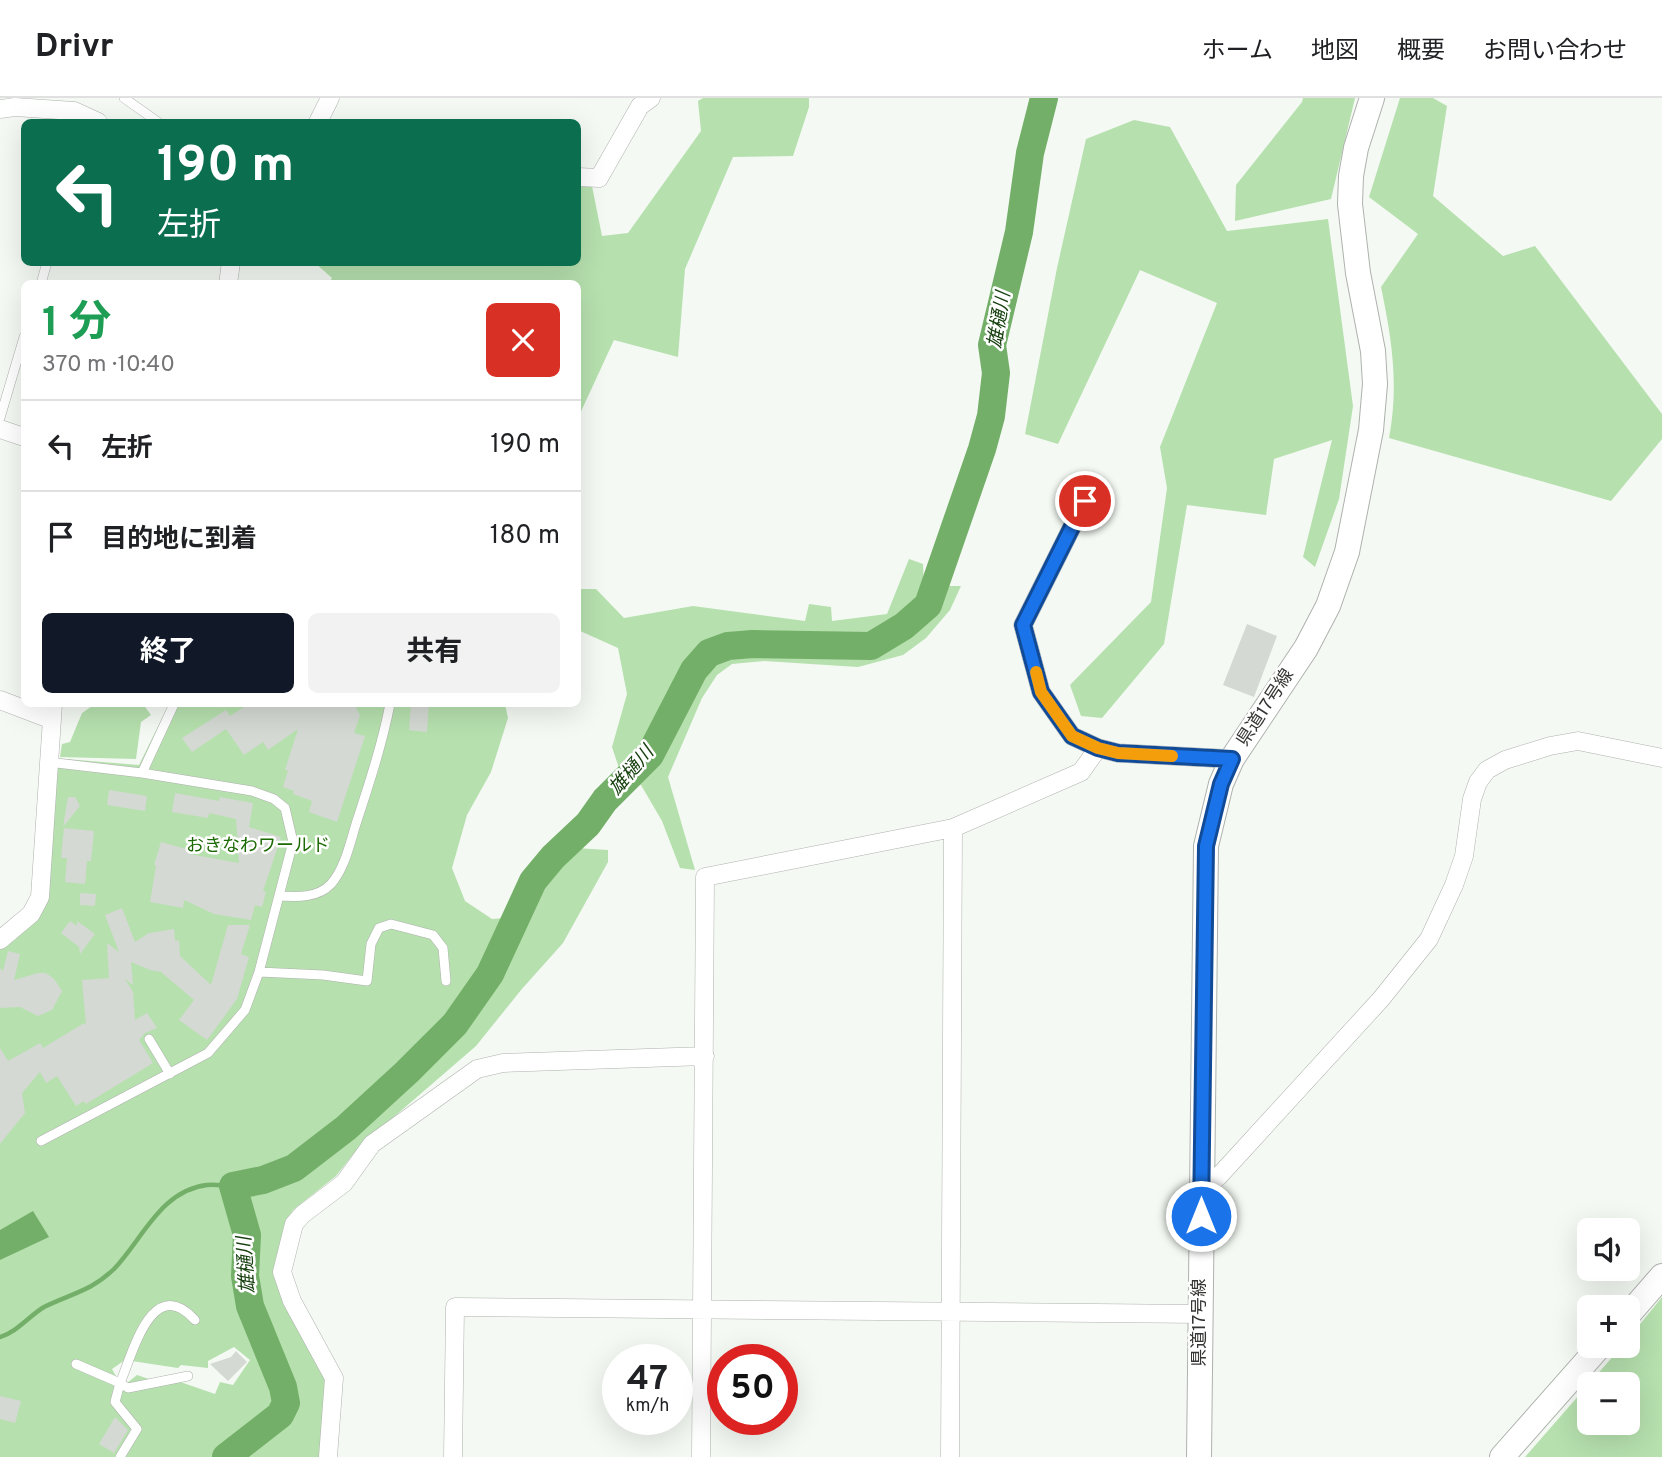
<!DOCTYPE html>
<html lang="ja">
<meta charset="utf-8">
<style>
:root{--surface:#fff;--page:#f2f2f2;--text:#202124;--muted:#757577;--line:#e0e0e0;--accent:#111827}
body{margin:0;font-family:Overpass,"Noto Sans JP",sans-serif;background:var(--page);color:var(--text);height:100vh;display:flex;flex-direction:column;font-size:26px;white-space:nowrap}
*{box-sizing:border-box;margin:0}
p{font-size:23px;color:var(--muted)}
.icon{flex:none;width:38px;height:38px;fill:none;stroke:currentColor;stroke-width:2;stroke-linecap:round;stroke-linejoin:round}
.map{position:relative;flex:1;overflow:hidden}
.sheet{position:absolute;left:21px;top:182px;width:560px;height:427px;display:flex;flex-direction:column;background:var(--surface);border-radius:10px;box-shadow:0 7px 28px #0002}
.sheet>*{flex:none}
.guide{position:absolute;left:21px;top:21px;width:560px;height:147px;border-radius:10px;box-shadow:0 7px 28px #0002;background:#0b6e4f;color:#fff;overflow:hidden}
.fabs{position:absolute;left:1577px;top:1120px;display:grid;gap:14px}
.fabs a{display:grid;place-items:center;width:63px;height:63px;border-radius:10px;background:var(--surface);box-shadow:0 7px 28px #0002;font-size:35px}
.speed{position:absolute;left:602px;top:1246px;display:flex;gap:14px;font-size:35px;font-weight:700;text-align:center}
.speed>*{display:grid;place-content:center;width:91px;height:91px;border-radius:50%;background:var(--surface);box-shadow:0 7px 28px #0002;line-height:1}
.speed small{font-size:18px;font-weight:400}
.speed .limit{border:10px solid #d22;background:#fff;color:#111}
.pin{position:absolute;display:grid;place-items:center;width:60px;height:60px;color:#fff;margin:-30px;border:4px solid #fff;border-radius:50%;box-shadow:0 2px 7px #0007}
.me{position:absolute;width:77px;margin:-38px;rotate:0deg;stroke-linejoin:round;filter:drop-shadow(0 0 5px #0008)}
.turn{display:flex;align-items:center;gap:24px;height:147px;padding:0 21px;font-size:32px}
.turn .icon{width:91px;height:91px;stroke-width:2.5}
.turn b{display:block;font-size:49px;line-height:60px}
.round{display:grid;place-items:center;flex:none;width:74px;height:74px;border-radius:10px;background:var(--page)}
.overview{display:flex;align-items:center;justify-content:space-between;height:119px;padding:0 21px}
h1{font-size:42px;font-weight:700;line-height:52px;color:#1e9e55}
.primary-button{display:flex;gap:14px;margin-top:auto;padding:14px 21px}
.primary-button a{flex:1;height:80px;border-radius:10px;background:var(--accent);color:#fff;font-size:28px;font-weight:700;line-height:80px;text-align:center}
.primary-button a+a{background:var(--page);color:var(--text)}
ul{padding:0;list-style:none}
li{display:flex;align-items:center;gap:21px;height:91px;padding:0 21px;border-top:2px solid var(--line)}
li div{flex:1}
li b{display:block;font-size:26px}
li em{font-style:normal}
header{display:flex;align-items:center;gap:42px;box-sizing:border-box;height:98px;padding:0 35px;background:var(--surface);border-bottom:2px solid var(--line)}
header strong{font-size:33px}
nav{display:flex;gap:38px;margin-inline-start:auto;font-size:24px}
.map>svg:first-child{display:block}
</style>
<header>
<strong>Drivr</strong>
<nav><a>ホーム</a><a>地図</a><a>概要</a><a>お問い合わせ</a></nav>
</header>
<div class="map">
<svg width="1662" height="1359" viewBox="0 0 1662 1359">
<rect width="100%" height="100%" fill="#f4f9f3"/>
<path fill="#b6e0ae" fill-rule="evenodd" d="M703,0h106v9l-16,49 -60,1 -48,112 -7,88 -64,-17 -36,78v-134l-249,-1 3,-5 -17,-15 263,-1v-76h14l10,50 26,-3 73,-102 -3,-30z
M1303,0h52l-24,101 -96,22 1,-36 66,-83z
M1400,0h33l14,8 -14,90 70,60 32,-10 127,168v25l-51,62 -222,-63c10,-53 3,-98 -8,-151l37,-53 -49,-37z
M1134,22l36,7 57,104 101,-12 25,187 -14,93 -24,68 -12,-10 29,-117 -58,19 -8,56 -79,-10 -23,139 -62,74 -21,-2 -11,-31 81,-83 16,-114 -7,-41 57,-144 -77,-33 -82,174 -33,-10 32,-166 29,-129z
M909,461l14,5 1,25 -22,45 19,-5 26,-43h14l-11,24 -24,28 -23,17 -45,12 -94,-6 -32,3 -15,11 -15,23 -34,79 27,93 -15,-2 -18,-47 -21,-36 -21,-14 -8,-24 15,-53 -9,-46 -40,-18v-41h18l28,29 69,-12 112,15 4,-17 22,3 1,14 55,-7z
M95,606h48l8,11 -10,7 -5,37 -76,-2 2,-13 8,-2 12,-29z
M169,606h336l3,14 -17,54 -24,43 -15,53 13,33 27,18 13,-1 14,-38 56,-32 33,2v12l-45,81 -42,47 -45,56 -117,101 -23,29 -43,34 -7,15 -12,47 51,105 -5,80h-320v-512l41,-35 13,-152 85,7zM234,1249l16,13 -17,25 -13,-3 -5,12 -46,-16 -11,4 -21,-7 -15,12 -10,-18 13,-9 53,8 3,-3 27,3v-7z
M1662,1199v160h-137l97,-111h6v-7zM1589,1286h39v39h-39z"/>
<path fill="#73af68" d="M33,1113l16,26 -49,23v-30z"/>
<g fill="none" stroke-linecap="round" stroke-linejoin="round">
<path stroke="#73af68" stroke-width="4.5" d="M0,1239c17,-5 29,-21 44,-30 28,-14 46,-15 70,-38 28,-29 47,-79 93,-84 8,-1 18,1 26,1"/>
<path stroke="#73af68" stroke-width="28" d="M226,1359l54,-42 6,-12 -3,-16 -33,-81 -5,-30 2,-41 -14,-49 30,-6 31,-12 52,-40 61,-56 48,-48 35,-50 43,-93 20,-24 35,-33 17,-24 45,-45 44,-85 15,-17 19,-7 25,-2 118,2 33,-20 24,-21 54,-156 9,-33 5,-43 -4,-28 27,-113 11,-79 14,-55"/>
</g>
<path fill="#d4d9d3" d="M1247,526l30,12 -23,61 -31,-12z
M249,606h105l6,11 -6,18 11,3 -28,86 -28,-10 3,-11 -19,-7 1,-3 -11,-4 5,-17h-3l13,-41 -30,21 -5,-8 -19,13 -18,-26 -34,23 -10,-14 44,-28 4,6z
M411,606h18l-2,28 -18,-2z
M109,692l38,6 -2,15 -38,-6z
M175,695l44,8 1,-4 33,6 -4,24 32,10 -18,54 3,1 -4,15 -7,-2 -4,15 -37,-6 -30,-14 -1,8 -33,-6 6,-36 -2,-1 7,-23 29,8 -1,4 50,9 -3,-44 -27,-6 -1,5 -36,-6z
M68,699h7l5,9 -17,21z
M64,730l30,3 -3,30h-4l-2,23 -20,-2 2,-24h-6z
M80,795l16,1 -1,12 -15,-1z
M122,810l13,34 14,-9 25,-4 1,12 4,-1 1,16 31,29 17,-60h22l-9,29 8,3 -12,42 -30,41 -28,-20 15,-20 -33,-28 -11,-2 -19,-8 2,23 -8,-6 8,13 2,28 12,-7 10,15 -12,5 -6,7 14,23 -67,41 -2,-3 -8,5 -19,-30 -11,7 -6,-11 -18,21 3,20 -25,31v-96l8,13 32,-18 3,5 41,-25 2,2 -4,-45 27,-2 -2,-35 12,9 -14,-37z
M70,823l7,5v-5l18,13 -15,20 -1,-7 -18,-14z
M8,853l12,3 -6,26 24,-7h8l8,6 8,12 -10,19 -14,6 -18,-9 -20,1v-40l3,3z
M236,1253l11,11 -19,19 -18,-17 21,-7z
M0,1298l21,5 -6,22 -15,-4z
M115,1319l13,13 -14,23 -15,-9z"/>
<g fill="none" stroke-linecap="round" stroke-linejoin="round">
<defs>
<path id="lane" d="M124,0l34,24
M41,186l6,-22
M0,320l24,-81
M142,675l32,-69
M280,798c17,1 38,2 51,-12 14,-16 19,-41 25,-60 13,-40 26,-79 34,-120
M259,874l64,3 44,6 4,-37 8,-16 12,-4 42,11 10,13 3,33
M149,941l21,35
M41,1043l167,-88 37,-43 14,-38 34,-130 -8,-34 -11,-9 -22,-8 -110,-18 -94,-11
M76,1266l44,19 -5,19 22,27 -17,28
M188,1278l-60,12 -8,-5c13,-30 32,-110 75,-63"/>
<path id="street" d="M0,11l15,-2 59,4 24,11
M318,24l12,-24
M578,79l21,1 41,-72 11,-8
M228,186l3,-22
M0,331l24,8
M1085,403l-62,124 18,67 31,44 26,12 20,5 114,6
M0,602l50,19
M0,842l31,-26 9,-17 13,-193
M1201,1094l18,-16 162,-177 48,-60 25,-54 10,-29 8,-57 6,-17 9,-12 18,-10 45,-14 28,-5 84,17
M328,1359l6,-79 -42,-77 -10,-29 12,-48 9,-10 41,-31 28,-39 105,-75 26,-6 202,-7
M453,1359l2,-150 746,7
M701,1359l4,-580 248,-49 128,-56 17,-24
M950,1359l3,-629"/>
<path id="secondary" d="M1628,1217l34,-39
M1199,1359l7,-611 15,-62 11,-25 74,-111 22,-42 19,-54 24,-122 4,-46 -2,-33 -15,-78 -8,-69 1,-28 5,-28 16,-50
M1502,1359l98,-111"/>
</defs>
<use href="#lane" stroke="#aeb2ad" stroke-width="10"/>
<use href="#street" stroke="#aeb2ad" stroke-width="19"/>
<use href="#secondary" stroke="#aeb2ad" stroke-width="26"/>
<use href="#lane" stroke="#fff" stroke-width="9"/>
<use href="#street" stroke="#fff" stroke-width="18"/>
<use href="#secondary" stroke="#fff" stroke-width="24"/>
</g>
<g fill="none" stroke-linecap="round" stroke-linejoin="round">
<defs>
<path id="route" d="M1085,403l-62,124 18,67 31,44 26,12 20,5 114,6 -11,25 -15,62 -5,370"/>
</defs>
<use href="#route" stroke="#114b97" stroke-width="18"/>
<use href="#route" stroke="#1a73e8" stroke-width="12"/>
<path stroke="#f59e0b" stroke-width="12" d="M1036,574l5,20 31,44 26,12 20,5 54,3"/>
</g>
<g text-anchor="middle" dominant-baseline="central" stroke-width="5" stroke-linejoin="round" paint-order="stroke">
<g font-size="18" fill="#353634" stroke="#fff">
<text transform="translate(1266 610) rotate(-57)">県道17号線</text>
<text transform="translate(1200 1225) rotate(-90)">県道17号線</text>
</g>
<g font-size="18" fill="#1b6a04" stroke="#fff">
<text x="258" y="748">おきなわワールド</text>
</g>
<g font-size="19" font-style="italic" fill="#184110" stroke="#fff">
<text transform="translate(1000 222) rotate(-81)">雄樋川</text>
<text transform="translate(632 673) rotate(-50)">雄樋川</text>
<text transform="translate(247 1167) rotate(-94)">雄樋川</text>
</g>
</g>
</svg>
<div class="fabs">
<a><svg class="icon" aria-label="sound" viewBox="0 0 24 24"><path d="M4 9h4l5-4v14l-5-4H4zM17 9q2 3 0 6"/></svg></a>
<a>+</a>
<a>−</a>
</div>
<div class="speed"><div>47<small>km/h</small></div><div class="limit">50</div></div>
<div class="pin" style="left:1085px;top:403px;background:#d93025"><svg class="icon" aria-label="arrive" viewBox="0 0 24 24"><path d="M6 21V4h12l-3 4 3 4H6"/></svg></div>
<svg class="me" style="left:1201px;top:1118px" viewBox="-20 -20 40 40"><circle r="17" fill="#1a73e8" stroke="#fff" stroke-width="3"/><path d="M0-11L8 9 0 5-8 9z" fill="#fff"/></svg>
<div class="guide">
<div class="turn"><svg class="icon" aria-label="left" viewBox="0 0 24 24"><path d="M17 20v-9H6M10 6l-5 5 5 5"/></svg><div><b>190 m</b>左折</div></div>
</div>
<section class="sheet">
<div class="overview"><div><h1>1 分</h1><p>370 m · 10:40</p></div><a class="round" style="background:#d93025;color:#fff"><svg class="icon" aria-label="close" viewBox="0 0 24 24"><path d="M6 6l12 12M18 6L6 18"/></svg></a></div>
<ul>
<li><svg class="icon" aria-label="left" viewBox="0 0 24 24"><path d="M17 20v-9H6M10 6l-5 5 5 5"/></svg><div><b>左折</b></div><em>190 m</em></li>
<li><svg class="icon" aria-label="arrive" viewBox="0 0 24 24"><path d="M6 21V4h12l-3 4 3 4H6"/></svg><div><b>目的地に到着</b></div><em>180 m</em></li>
</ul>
<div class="primary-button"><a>終了</a><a>共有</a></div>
</section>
</div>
